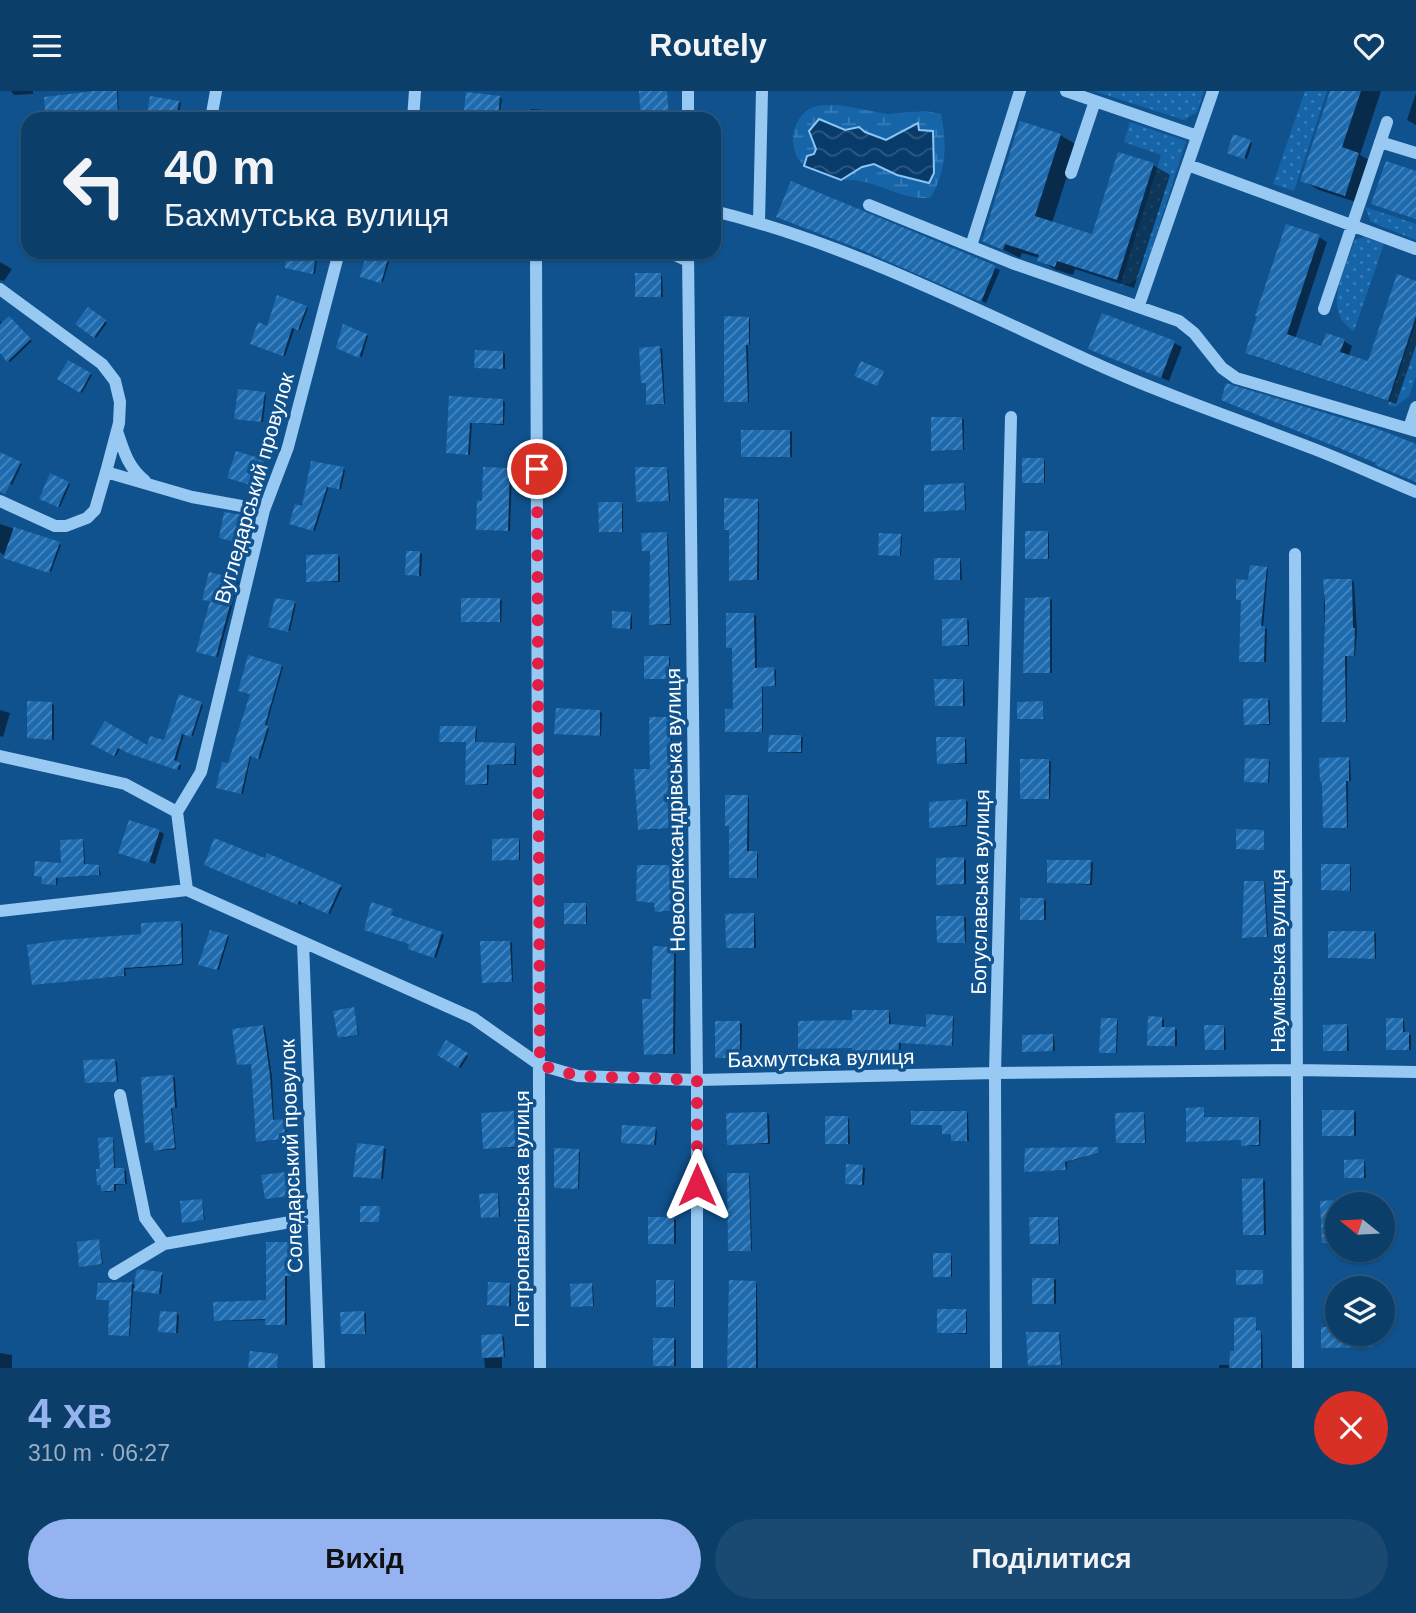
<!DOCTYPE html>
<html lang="uk">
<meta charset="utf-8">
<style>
:root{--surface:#0c3e6a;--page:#1a4972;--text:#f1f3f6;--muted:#9aaec1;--line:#2c577e;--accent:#95b2f1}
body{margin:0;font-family:Helvetica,sans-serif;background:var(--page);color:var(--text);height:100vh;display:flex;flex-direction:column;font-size:26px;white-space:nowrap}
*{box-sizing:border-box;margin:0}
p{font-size:23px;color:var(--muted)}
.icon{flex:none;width:38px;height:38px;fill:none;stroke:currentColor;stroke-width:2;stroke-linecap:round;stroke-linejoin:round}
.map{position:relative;height:1277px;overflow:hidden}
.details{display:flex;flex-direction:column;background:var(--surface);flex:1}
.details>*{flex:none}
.guide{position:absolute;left:21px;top:21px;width:700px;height:147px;border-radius:21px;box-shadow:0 2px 5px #0004,0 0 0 2px var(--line);background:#0c3e6a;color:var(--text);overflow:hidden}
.needle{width:46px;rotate:288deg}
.fabs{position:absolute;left:1325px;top:1101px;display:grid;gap:14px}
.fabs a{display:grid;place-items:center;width:70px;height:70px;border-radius:50%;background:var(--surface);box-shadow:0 2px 5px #0004,0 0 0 2px var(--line);font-size:35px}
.pin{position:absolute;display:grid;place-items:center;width:60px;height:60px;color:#fff;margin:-30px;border:4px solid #fff;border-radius:50%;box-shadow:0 2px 7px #0007}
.me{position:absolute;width:77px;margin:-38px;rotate:0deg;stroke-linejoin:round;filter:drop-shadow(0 0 5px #0008)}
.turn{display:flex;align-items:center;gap:24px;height:147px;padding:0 28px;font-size:32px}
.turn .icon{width:91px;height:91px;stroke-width:2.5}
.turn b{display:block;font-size:49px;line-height:60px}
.round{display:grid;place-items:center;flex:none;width:74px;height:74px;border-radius:37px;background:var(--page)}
.overview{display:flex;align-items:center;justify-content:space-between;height:119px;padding:0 28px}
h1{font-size:42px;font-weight:700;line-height:52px;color:var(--accent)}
.primary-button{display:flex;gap:14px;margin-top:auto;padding:14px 28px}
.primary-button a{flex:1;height:80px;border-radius:42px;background:var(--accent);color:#111;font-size:28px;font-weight:700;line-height:80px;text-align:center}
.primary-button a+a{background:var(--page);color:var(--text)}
header{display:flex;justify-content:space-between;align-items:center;height:91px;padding:0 28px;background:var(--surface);font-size:32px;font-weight:700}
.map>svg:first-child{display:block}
</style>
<header><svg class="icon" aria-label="menu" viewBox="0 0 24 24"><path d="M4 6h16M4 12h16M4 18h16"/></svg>Routely<svg class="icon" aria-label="heart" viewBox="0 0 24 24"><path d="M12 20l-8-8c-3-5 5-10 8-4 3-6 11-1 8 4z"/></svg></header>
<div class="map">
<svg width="1416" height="1277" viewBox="0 0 1416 1277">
<defs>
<pattern id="grass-dots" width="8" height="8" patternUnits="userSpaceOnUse" patternTransform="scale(1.75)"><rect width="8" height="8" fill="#1765a9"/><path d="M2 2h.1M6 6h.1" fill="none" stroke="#3a7cb6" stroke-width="1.8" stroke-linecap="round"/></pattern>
<pattern id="wetland-marsh" width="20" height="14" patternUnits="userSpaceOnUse" patternTransform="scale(1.75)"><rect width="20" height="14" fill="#1765a9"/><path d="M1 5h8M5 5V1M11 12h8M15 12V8" fill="none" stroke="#3a7cb6"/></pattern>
<pattern id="water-waves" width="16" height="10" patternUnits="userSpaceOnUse" patternTransform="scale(1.75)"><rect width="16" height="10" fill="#093b6a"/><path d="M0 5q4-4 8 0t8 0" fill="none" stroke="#2e5880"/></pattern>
<pattern id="building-hatch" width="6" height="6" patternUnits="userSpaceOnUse" patternTransform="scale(1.75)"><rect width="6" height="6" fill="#1d6aae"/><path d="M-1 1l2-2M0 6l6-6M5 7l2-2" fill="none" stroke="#4a88be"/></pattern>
</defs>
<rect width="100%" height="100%" fill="#10528e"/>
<path fill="url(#grass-dots)" d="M1094,0h110l-7,21 -13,8z
M1305,0h22l-33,100 -21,-7z
M1130,31l56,19 -38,119 -11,19 -7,4 -10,3 41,-131 -37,-13z
M1365,116l51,17v16l-45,-18z
M1364,146l20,7 -30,87c-34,-20 -9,-62 1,-91z
M1416,231v55l-7,19 -14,11 -7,-2z"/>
<path fill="url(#wetland-marsh)" d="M839,14l49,9 38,-3 15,3c6,28 6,59 -11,84 -32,2 -57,-21 -89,-18l21,-13 12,-3 23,11 32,8 5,-10 -1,-42 -15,-1v-6l-32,16 -22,-8 -5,-5 -14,3 -15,-8 -18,20 4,7 -2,5 -7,2 -3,10c-16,-17 -15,-45 7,-58 7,-4 19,-2 28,-3z"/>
<path fill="url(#water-waves)" stroke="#89c5f7" stroke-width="2" d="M819,28l26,11 14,-3 6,5 21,8 32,-17 1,7 14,1 1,42 -5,10 -32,-8 -23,-11 -12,3 -21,13 -37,-14 3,-10 7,-2 2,-5 -7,-18z"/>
<path fill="#0007" d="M11,0h22v3l-19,1z
M96,0h22l1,28h-71z
M1332,0h49l-21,64 16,9 -14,40 -43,-14 -17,-10z
M1416,2v32l-9,-5z
M500,6l2,2 -3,20h-35z
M179,11l2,1 -3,16h-30z
M531,18l24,2 2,8h-27z
M267,22l33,4 2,2h-36z
M1060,44l17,10 -25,78 41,13 60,-71 17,10 -36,113 -59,-19 -2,6 -17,-5 -17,-10 1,-2 -18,-5 -2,5 -36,-18z
M1250,51l2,1 -5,16 -16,-6z
M1319,146l8,5 -32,97 28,9 21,-7 8,5 -3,10 20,7 47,-80v62l-20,59 -140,-47 -9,-4z
M289,161l28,7 -2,15 -29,-7z
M869,161l126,16 5,2 -14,33z
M368,164l21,7 -6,20 -20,-6z
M0,171l12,7 -8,12 -4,-1z
M660,184l2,1 1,21 -26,-1z
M306,216l2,1 -8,22 -5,-2 -10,28 -33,-13z
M88,218l19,14 -11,15 -19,-14z
M748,227l2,1v26h-2l1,57h-22l-2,-1z
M11,228l21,22 -22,21 -10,-12v-29l3,2z
M344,235l24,10 -6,21 -24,-10z
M1174,252l8,4 -13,34 -79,-33z
M660,257l2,1 3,55 -15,1 -2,-22 -5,-1z
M503,262l2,1v15l-29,-2z
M69,271l23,13 -10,18 -23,-14z
M264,303l2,1 -3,27 -27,-4z
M451,307l52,3 2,1 -1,23 -32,-2 -2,32 -20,-2z
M962,327l2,2v30l-29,1z
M790,340l2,1v25l-49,-1z
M0,363l22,10 -10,21 -12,-6z
M1043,369l2,1v22l-21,-1z
M264,371l2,1 -7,24 -28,-9z
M666,377l2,2 2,31h-32z
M343,378l2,1 -4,19 -12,-3 -14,45 -22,-7 10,-15z
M510,379l2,1 -2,60 -30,-1 4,-28z
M50,385l20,8 -10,23 -19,-9z
M963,394l2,1 1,24 -40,1z
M757,410l2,1v78l-27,1 -2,-1 1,-49 -5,-2z
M621,412l2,1v28l-23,-1z
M225,423l27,5 -5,24 -25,-5z
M0,433l61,21 -10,27 -44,-14 -7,-6z
M1047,441l2,2v25h-20z
M666,443l2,1 3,90h-18l-2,-1 1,-73 -8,-1z
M900,445l2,1 -1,19 -21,-2z
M420,462l2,1 -1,22 -13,-1z
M338,465l2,1v25l-33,-1z
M959,469l2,1 1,19 -26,-1z
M1266,477l2,1 -5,59 4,1 -1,33h-23l-1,-62 -5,-1 13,-17z
M210,483l29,7 -21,76 -18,-5 11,-51z
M1352,489l2,2 3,49 -2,25h-8v66h-21l-2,-1v-140z
M1050,508l2,1v73h-25z
M500,509l2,1 -1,21h-36z
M294,512l2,1 -6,27 -18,-4z
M630,523l2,1v14l-18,-2z
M754,524l2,1 1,54h19v16l-13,1v45h-34l6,-21z
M967,529l2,1v25l-25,-1z
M668,566l2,1v21l-24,-1z
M281,575l2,1 -17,60 3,2 -9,30 -9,-3 -8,38 -23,-6z
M962,590l2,1 1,24 -29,-1z
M180,606l23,8 -10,31 -9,-2 -8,28 5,4 -1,4 -46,-15 -13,-8 -5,9 -22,-13 54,4 17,-5z
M1268,609l2,1v24l-24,-1z
M52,613l2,1v35l-23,-2z
M0,619l10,3 -7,24 -3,-1z
M600,621l2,1 -1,23 -45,-3z
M670,628l2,1v85l3,2 2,21 -35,2 -2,-1 12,-58z
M475,637l2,1 -1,15 40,2v19h-27l-1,20 -21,-1 1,-42h-25z
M801,646l2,1 -1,15 -30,-1z
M964,647l2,1 1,25 -28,-1z
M1348,668l2,1 1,21h-3v47h-21l-2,-1z
M1268,669l2,2 -1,21 -21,-1z
M1049,670l2,1 -1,37 -28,-1z
M747,705l2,2v55l9,1v24h-25z
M966,710l2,1 -1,24 -37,1z
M159,740l5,3 -9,30 -35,-11z
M518,749l2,1v19l-24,1z
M82,750l2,1 1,24 14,1 2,8 -43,3 -1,7 -12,-1 -2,-7 20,-12z
M268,764l74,33 -12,26 -29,-13 -1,4 -94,-40 60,-5z
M964,768l2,1v24l-26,1z
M1091,771l2,1 -1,22 -44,-3z
M1349,775l2,1v24l-26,-1z
M673,776l2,1v43l-16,1 -4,-9 -17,-3z
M1263,791l2,1 3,54 -23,1z
M1044,809l2,1v19l-24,-1z
M585,814l2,1v18l-21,-1z
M394,821l-1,5 51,18 -8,23 -24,-9 -1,-5 -20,-20z
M753,824l2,1 1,32 -29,-1z
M964,826l2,1v25l-28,-1z
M181,832l2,1v41l-58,4 1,7 -92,8 109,-48z
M1374,842l2,1v25l-44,-1z
M227,845l2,1 -10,33 -17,-5z
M510,851l2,1 1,39 -28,1z
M674,858l2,1 -1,104 -27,1 -2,-1 7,-53z
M353,918l6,26 -18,3 -2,-1z
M888,921l2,1 1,13 37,3 24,-12 2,1 -1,28 -52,-3 -1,13h-45l-2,-8h-53l54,-27z
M1162,928l2,1v9l13,1v16l-28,-1z
M1116,929l2,1 -1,32h-14z
M1402,929l2,1 1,13 6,1v15h-21l-2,-1z
M740,932l2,1 -1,34h-22z
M263,935l2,2 7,49 2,45h12l2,17 -28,3 -2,-1 -6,-77h-13z
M1346,935l2,1 1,24 -24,-1z
M1223,936l2,1 1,22 -19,-1z
M1052,945l2,1 1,14h-32z
M447,952l21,13 -7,12 -21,-13z
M115,970l2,1 1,20 -29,1z
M173,986l2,1 2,30h-5l4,41 -19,2 -3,-9h-7z
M1203,1018l2,10 56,1 -1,26h-15l-2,-6 -55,1z
M1354,1020l2,2v23l-32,-1z
M966,1021l2,1 1,28 -16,-1v-6l-9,-9 -31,-1z
M514,1022l2,1 1,34h-32z
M767,1022l2,2 1,29h-42z
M1143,1023l2,1 1,28 -28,-1z
M847,1026l2,2 1,25 -23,-1z
M655,1038l2,1 -1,15 -33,-3z
M112,1048l2,1 1,30 11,1 1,13 -11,1v6l-11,1 -3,-7 -3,-1z
M358,1054l28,4 -3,30 -27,-2z
M1098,1058l2,4 -33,9v8l-41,1z
M578,1060l2,1 -1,37 -24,-2z
M1363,1070l2,1 1,16 -20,-1z
M863,1076l2,1 -1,17 -15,-1z
M285,1083l7,22 -25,2z
M748,1084l2,1 2,75h-20l-2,-1z
M1263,1089l2,1 1,54h-20z
M497,1104l2,1 1,21h-18z
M202,1110l3,19 -21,2z
M1322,1111l29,1 -14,1v39h-11z
M674,1128l2,1v24l-26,-1z
M1057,1128l2,1 1,24 -29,-1z
M99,1150l4,23 -22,2z
M291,1152l2,2 1,31h-7v49h-18l-2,-5 -49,1 49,-18z
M950,1164l2,1v21h-15z
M161,1183l2,1 -2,19 -28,-6 -3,48 -21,-2 2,-34 -13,-1 34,-15 4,2z
M1054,1188l2,1v24l-22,-1z
M674,1191l1,1v24l-17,-1z
M755,1191l2,2 1,84h-27z
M509,1193l2,1v21l-22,-2z
M591,1194l2,1 1,20h-22z
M965,1220l2,1v22l-28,-2z
M364,1222l2,1v20l-23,-1z
M177,1223l2,1 -1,18 -16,-1z
M1255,1228l2,13 5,2 1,34h-44v-3h12z
M1058,1243l2,1 2,30 -30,1z
M502,1245l2,1 1,20h-3v11h-17l-3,-31z
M674,1248l2,1v26l-21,-1z
M0,1262l12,2v13h-12z"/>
<path fill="url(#building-hatch)" d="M94,0h23l1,28h-72l-2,-22z
M639,0h28l2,28h-28z
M1330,0h31l-19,56 17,6 -14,43 -45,-15z
M466,1l34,4 -2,23h-35z
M150,5l29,5 -3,18h-30z
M1020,30l41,13 -26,82 57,18 26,-82 36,11 -37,117 -60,-19 -2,6 -18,-6 2,-6 -34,-11 -2,6 -21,-9z
M1233,43l18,6 -7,19 -17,-6z
M1386,70l30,10v48l-45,-15z
M791,90l205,85 -15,36 -119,-52 -86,-33z
M1286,133l34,11 -33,99 34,12 5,-13 9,3 10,3 -5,13 28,9 29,-87 19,7v35l-28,85 -143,-48 12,-37h-2z
M287,161l29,4 -3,18 -28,-6z
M367,161h23l-9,31 -21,-6z
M635,182h26v24h-26z
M277,204l30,11 -9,24 -6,-2 -9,28 -33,-12 8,-22 9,4z
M88,216l18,13 -12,18 -19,-14z
M1102,222l73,28 -14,37 -73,-29z
M9,225l22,23 -24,23 -7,-9v-29z
M724,225l25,1v28h-3l2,57h-24z
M343,233l24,10 -8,24 -23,-10z
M660,255l4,58 -18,1v-22h-5l-2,-35z
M475,259l28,1v18l-29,-1z
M68,269l23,13 -11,20 -23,-14z
M861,270l23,10 -7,15 -23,-10z
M1226,292l152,46 38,15v38l-41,-17 1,-2 -155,-63z
M238,298l27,3 -4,30 -27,-3z
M449,305l54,3v25l-33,-1 -2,32 -22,-2z
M931,326h31l1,33 -32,1z
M741,339h49v27h-49z
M236,360l29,9 -8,27 -30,-9z
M0,361l21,10 -16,32 -5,-2z
M1022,367h22v25h-22z
M311,370l33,6 -5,22 -12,-2 -14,44 -24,-7 6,-20 7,2z
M483,376l27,1 -2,63 -32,-1 1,-30 5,1z
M635,376h32l2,34 -33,1z
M50,382l19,9 -11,25 -19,-8z
M964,392l1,27 -41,2v-27z
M724,407l34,1 -1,81 -28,1v-51h-5z
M598,411h24v30h-23z
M224,421l26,4 -5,28 -26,-6z
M14,436l46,15 -11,31 -46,-15z
M1025,440h23v28h-23z
M667,441l3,92 -21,1 1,-74h-8l-1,-18z
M879,442l22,1 -1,22 -22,-1z
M406,460h14l-1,25 -14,-1z
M338,463v27l-32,1v-27z
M934,467h26v22h-26z
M1250,474l17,2 -6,59h4l-1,36h-25l2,-62h-5v-21l12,1z
M209,481l28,7 -21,78 -20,-5 14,-51 -8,-1z
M1323,488h29l1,49h2l-1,28h-9l1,66h-24l3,-117z
M1050,506v76h-27l2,-75z
M275,507l20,3 -7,31 -20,-5z
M461,507h39v24h-39z
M612,520l19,1 -1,17 -18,-1z
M726,522h28l1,55 19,-1 1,19 -13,1v45h-37v-23h8l-1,-61h-6z
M967,527l1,27 -26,1v-27z
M248,564l34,10 -17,60 3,1 -10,33 -8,-3 -9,38 -25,-6 6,-26 6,1 22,-69 -12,-3z
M644,565h25v23h-25z
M934,588h29v27h-28z
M179,603l23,8 -11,35 -9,-3 -8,26 6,3 -3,7 -47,-16 -12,-6 -4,8 -23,-12 14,-23 42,24 3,-9 14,4z
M1268,607l1,26 -25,1 -1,-26z
M27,610l25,1v38l-25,-2z
M1043,610v18h-26v-17z
M556,617l44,2v26l-46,-2z
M649,626h22v87h3l1,24 -37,2 -4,-61h16z
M440,635h36l-1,16 40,1 -1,21 -27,1v19l-22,1 1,-43h-27z
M769,644h32v17h-33z
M936,646h29v26l-28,1z
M1349,666v24h-3l1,47h-24l-1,-46h-2l-1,-24z
M1245,667l24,1 -1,24 -24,-1z
M1020,668h29v40h-29z
M725,704h23l-1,56h10v27h-28v-52h-4z
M966,708v26l-37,3v-26z
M129,729l31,10 -11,33 -31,-10z
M1236,738l28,1v20l-28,-1z
M214,747l51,20 2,-5 74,32 -13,29 -29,-13 -1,4 -94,-40z
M519,747v22l-27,1v-22z
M83,748l1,25 15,1v10l-43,3v7l-15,-1 1,-7 -8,-1 1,-15 26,2 -1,-23z
M964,766v27l-28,1v-27z
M1047,769h44l-1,24 -43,-1z
M1321,773h29v27l-29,-1z
M637,774h37v46l-19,1 -1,-9 -18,-2z
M1244,790h20l3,56 -25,1z
M1020,807h24v22h-24z
M371,811l22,7 -2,6 51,17 -8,26 -26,-9 1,-5 -45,-14z
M564,812h22v21h-22z
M754,822v35h-28l-1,-34z
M936,825h28l1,27h-28z
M181,830l1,43 -58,4v8l-92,9 -5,-40 34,-5 80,-6v-11z
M210,839l18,5 -11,35 -19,-5z
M1328,840h46l1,28 -47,-1z
M480,850h30l2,41 -30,1z
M653,855l21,1 -1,107 -29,1 -2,-56h9z
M354,916l4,28 -20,3 -5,-27z
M852,919h37v14l37,3v-13l27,2 -1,30 -53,-3 -1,13h-46v-8l-54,1v-28l54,-1z
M1148,925l14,1v10h13v19h-28z
M1101,927h16l-1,35h-17z
M1386,927h17v14h6v18h-23z
M715,930h25v37h-25z
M1347,933v27h-24v-26z
M263,934l7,50 3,45 11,-1 2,20 -30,3 -5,-78 -14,1 -5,-36z
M1204,934h20v25h-19z
M1053,943v17l-31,1v-17z
M446,949l22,13 -10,15 -21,-13z
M115,968l2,23 -32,1 -2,-23z
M173,984l2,33h-4l4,40 -21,3 -1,-9 -8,1 -4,-66z
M1204,1016v10h55v28l-18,1v-6l-55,2v-34z
M1322,1019h32v26h-32z
M514,1020l2,36 -33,2 -2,-36z
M911,1020h56v30h-16v-7h-9v-9h-31z
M767,1021l1,31 -41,2 -1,-32z
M1144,1021l1,31h-29l-1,-30z
M825,1025h23v28h-23z
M622,1034l34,2 -2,18 -33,-2z
M113,1046l1,31h10l1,16h-11v7h-13v-6h-4l-1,-16h4l-2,-31z
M357,1052l27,3 -3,33 -28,-2z
M1098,1056l1,6 -34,9 1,8 -42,2 1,-24z
M554,1057l25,1 -1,40 -24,-1z
M1364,1068v19h-20v-18z
M846,1073l17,1 -1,20 -17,-1z
M286,1081l4,24 -25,3 -4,-24z
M727,1082h22l2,78h-23z
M1263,1087l1,57h-21l-1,-56z
M498,1102l1,24 -18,1 -2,-24z
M202,1108l2,21 -22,3 -2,-22z
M1337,1109v43h-15l-2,-42z
M360,1115h20l-1,16h-19z
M648,1126h26v27h-26z
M1029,1126h29l1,27h-29z
M99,1148l3,25 -23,3 -2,-25z
M266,1151h26v34h-7v49h-20v-6l-51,2 -1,-19 53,-2z
M933,1162h18v24h-18z
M139,1178l23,3 -3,22 -25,-3 2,-20z
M1236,1179h27v14l-27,1z
M1032,1187h22v26h-22z
M656,1189h18v27h-18z
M729,1189l27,1v87h-29z
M132,1191l-3,54 -21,-1 1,-35h-13l2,-17z
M488,1191l22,1 -1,23 -22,-1z
M592,1192l1,23 -22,1 -1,-23z
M937,1218h29v24h-29z
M160,1220l17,1 -1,21 -18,-1z
M364,1220l1,23h-24l-1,-22z
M1256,1226v13l5,1v37h-32l1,-17h4v-33z
M1321,1236h16v6h36v14l-52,1z
M1026,1241h33l2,33 -33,1z
M502,1243l2,23 -22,1 -1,-23z
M653,1247h21v28h-21z
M250,1260l28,3 -1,14h-29z"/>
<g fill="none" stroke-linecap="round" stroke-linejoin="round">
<path stroke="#98c9f3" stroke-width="12" d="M688,0v28
M1066,0l131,45
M211,28l5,-28
M413,28l2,-28
M1380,51l36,11
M1188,74l228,84
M1071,82l24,-72
M869,114l143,58 167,58 15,12 28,35 14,10 180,53
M714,120c132,32 254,95 378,151 72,33 147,58 222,87 34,13 68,29 102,43
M759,131l3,-131
M971,155l49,-155
M536,161l4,1116
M669,161l19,9
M688,161l9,828v288
M0,198l102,75 13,17 5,21 -1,21 -13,49 -11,38 -8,8 -21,8h-11l-55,-25
M1139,214l74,-214
M1324,218l63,-187
M1409,337l7,-21
M117,340c7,21 11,36 28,50
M106,381l86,25 72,13
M1295,463l3,814
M0,665l125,28 52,28 10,78
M177,721l24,-40 63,-262 24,-63 51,-195
M0,820l187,-21 286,128 67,47 38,11 119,4 298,-7 301,-3 120,2
M303,851l16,426
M120,1004l25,123 19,26
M114,1183l50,-30 149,-26
M996,1277l-1,-295 16,-656"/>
</g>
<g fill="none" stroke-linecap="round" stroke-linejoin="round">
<path stroke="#e11d48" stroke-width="12" stroke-dasharray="0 21.6" d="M537,378l3,596 38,11 119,4v105"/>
</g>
<g text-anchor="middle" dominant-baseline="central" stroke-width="7" stroke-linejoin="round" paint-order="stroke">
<g font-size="21" fill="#fff" stroke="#10528e">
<text transform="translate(254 397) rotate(-74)">Вугледарський провулок</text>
<text transform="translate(675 719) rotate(-91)">Новоолександрівська вулиця</text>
<text transform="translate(980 801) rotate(-89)">Богуславська вулиця</text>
<text transform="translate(1277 870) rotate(-90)">Наумівська вулиця</text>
<text transform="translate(821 967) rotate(-1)">Бахмутська вулиця</text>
<text transform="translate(291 1065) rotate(-92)">Соледарський провулок</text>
<text transform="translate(521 1118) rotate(-90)">Петропавлівська вулиця</text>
</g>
</g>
</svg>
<div class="fabs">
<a><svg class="needle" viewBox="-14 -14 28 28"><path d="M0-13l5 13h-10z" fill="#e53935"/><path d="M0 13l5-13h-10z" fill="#9aaec1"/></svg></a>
<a><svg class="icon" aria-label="layers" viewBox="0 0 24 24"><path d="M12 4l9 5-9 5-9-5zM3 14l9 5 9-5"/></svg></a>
</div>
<div class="pin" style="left:537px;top:378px;background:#d93025"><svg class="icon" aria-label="arrive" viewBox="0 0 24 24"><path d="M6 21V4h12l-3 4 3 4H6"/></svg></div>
<svg class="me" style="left:697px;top:1094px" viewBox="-20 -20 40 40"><path d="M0-17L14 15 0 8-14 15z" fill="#e11d48" stroke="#fff" stroke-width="4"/></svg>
<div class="guide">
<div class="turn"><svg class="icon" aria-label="left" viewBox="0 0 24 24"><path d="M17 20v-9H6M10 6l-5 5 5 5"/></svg><div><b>40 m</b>Бахмутська вулиця</div></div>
</div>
</div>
<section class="details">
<div class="overview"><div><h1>4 хв</h1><p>310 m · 06:27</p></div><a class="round" style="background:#d93025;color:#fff"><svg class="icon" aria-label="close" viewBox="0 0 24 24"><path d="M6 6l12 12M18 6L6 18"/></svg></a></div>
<div class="primary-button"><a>Вихід</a><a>Поділитися</a></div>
</section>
